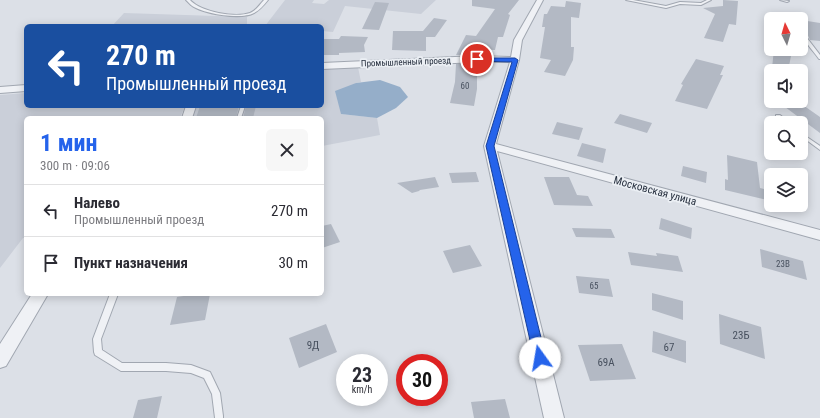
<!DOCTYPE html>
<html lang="ru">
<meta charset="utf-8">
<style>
:root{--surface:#fff;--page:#f7f7f7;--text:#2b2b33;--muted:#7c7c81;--line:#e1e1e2;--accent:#2563eb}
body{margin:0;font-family:"Roboto Condensed",sans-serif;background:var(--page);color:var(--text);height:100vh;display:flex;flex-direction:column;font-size:15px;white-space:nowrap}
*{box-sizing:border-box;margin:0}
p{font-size:13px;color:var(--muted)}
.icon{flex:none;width:22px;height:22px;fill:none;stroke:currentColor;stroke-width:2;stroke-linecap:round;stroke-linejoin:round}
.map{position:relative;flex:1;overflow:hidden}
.sheet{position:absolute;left:24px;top:116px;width:300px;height:180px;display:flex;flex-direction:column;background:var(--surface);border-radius:6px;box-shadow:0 2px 10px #0003}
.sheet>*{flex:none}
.guide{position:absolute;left:24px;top:24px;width:300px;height:84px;border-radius:6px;box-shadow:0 2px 10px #0003;background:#1a4fa0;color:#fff;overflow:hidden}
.needle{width:26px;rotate:355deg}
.fabs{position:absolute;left:764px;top:12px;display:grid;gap:8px}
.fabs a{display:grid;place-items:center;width:44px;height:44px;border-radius:6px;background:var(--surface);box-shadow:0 2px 10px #0003;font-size:20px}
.speed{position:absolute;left:336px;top:354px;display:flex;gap:8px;font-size:20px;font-weight:700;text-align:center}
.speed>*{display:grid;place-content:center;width:52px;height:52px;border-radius:50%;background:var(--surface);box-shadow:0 2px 10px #0003;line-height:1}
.speed small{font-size:10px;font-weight:400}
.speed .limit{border:6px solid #d22;background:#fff;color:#111}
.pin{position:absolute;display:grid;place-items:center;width:34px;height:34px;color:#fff;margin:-17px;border:2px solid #fff;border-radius:50%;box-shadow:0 1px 4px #0007}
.me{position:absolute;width:44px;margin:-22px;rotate:347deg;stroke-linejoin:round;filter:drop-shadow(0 0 3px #0008)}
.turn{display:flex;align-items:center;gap:14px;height:84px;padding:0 16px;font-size:18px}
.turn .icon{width:52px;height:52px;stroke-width:2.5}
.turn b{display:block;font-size:28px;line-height:34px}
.round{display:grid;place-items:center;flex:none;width:42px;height:42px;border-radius:6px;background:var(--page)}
.head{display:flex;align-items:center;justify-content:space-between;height:68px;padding:0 16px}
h1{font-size:24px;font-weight:700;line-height:30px;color:var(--accent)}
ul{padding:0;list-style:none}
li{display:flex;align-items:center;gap:12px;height:52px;padding:0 16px;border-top:1px solid var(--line)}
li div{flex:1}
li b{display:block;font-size:15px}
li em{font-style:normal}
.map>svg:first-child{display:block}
</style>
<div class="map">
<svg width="820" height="418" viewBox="0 0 820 418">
<rect width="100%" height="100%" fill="#dce0e7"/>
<path fill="#cacfd9" d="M285,0h29l-2,3 12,1 5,-4h107l-15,14 -76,-8 -12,26 -11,-1v-5h-57z
M124,13l123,4v9h-135z
M358,67l3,15 -5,1 -15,31 36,4 3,17 -58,11v-28h-130l4,-12h126v-37z
M26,93v13h159l-5,12h-154v120h-3l-23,30v-173z"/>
<path fill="#95aec9" d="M380,80l20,7 8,10 -12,11 -19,10 -36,-4 -6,-23 21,-8z"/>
<path fill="#b3b9c4" d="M472,0h47l-11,14 2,1 -7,22h-5l-3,13 -19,-1 1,6h-21l10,-20 10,1 19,-27 -23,-3z
M723,0l15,1 -2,24 -7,-1 -6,18 -19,-4 11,-24 -12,-6 20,-2z
M566,1l15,2 -2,15 -8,-1v30h3l-1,13 -8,16 -21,-4 7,-12 -11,-2 5,-31h-3l2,-13h3l4,-8 14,1z
M375,2l14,1 -10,27 -17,-1z
M434,18l13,2 -12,17h-9v14l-34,-1 1,-19h30z
M801,20l19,3v18l-10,-1 -6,-13 -3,-1z
M341,36l27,1 -4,8 1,7 -26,1v2h-17v-16h17z
M774,49l18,2 -4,20 -16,-3z
M696,59l28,7 -4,9h3l-16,34 -32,-8 8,-16 -2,-1z
M456,64h21v25l-3,17 -24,-3 5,-21z
M800,103l20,14v16l-39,-29z
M200,106h39l-3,12h-40z
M246,106h10l-3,12h-10z
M620,114l32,9 -5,10 -33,-10z
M557,122l26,6 -4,12 -27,-6z
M582,143l24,6 -3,14 -26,-7z
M727,155l30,7 3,26 11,3v10l-46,-11v-11l3,1z
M683,166l24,6 -1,11 -25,-7z
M476,172l3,10 -27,1 -3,-10z
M435,177l4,10 -19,3 -1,1 -7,2 -15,-10z
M544,177h25l8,18 11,1 5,10 -39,-1z
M661,218l31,10 -1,11 -32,-10z
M331,224l9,18 -18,6v-22z
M572,228l39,1 4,9 -39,-1z
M470,245l12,21 -29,7 -10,-22z
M760,249l43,12 4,19 -45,-13z
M628,252l29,4 -1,-3 22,3 5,16 -52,-7z
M576,276l33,3 4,18 -34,-4z
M652,293l31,8v19l-31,-10z
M197,294h13l-5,26 -35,5 7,-28z
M719,314l42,13 4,32 -45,-15z
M326,324l11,28 -38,16 -10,-30z
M653,331l33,10v22l-34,-11z
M622,344l14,35 -46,2 -12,-36z
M162,396l-5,22h-24l5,-18z
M505,399l5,19h-36l-3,-16z"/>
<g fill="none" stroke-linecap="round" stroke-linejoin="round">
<defs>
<path id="service" d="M186,0h4c11,12 45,18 60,13 6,-2 10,-9 14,-13h4c-4,5 -8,10 -14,13 -13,7 -52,1 -63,-8 -1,-1 -4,-4 -5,-5z
M626,0h7l33,6 14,-4 21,1 6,-3h4l-10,5 -21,-1 -14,4z
M780,0l9,1 -2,1z
M801,27l2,1 4,10 13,17v4h-1c-7,-10 -18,-20 -18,-32z
M241,106h4l-4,12h-4z
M776,115h4l9,8h-5l-8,-6z
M801,133l19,13v4l-19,-14z
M110,294h8l-17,45 1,11 20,13h44l25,2 19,7 10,21 3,23v2h-8l-3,-24 -8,-16 -13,-5 -25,-2h-45l-26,-16 -1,-3 -1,-13z"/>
<path id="minor" d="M537,0h6l-21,40 -3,20 -23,84 324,86v10l-323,-89 67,267h-20l-60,-272 26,-84h-33l-155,7v-6l155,-7 34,1 3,-17z
M26,85v6l-26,2v-6z
M186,106h10l-4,12h-10z
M32,294h16l-42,72 -6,2v-24z"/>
</defs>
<use href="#service" stroke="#a1a7b1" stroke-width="2"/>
<use href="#minor" stroke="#a1a7b1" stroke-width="2"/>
<use href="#service" fill="#eff1f5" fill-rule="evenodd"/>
<use href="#minor" fill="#eff1f5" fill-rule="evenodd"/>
</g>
<path fill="#2563eb" stroke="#184099" d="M475,58h40l3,2 -24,86 52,212 -2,5 -4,1 -5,-1 -1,-5 -48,-212 26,-84 -35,-1 -2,-1z"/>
<g text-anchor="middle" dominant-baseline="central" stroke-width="3.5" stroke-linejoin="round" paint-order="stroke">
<g font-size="9" fill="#252e3d" stroke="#ebeff4">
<text transform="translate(406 62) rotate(-2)">Промышленный проезд</text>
</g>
<g font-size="9" fill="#48515f">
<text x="465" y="86">60</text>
<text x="783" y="264">23В</text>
<text x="594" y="286">65</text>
</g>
<g font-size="11" fill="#252e3d" stroke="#ebeff4">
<text transform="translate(655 191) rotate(15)">Московская улица</text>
</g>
<g font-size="11" fill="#48515f">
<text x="741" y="335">23Б</text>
<text x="313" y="345">9Д</text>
<text x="669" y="347">67</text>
<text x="606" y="362">69А</text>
</g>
</g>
</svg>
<div class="fabs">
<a><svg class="needle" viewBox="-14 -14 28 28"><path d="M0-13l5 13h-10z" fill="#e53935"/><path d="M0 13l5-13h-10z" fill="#7c7c81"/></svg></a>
<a><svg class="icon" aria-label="sound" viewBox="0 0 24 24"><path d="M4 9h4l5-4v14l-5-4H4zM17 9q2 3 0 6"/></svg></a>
<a><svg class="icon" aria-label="search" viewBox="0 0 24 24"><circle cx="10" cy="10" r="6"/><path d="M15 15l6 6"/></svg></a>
<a><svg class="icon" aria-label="layers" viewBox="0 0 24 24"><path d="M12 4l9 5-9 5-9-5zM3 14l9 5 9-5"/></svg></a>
</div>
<div class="speed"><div>23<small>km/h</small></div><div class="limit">30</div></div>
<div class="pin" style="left:477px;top:59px;background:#d93025"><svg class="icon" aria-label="arrive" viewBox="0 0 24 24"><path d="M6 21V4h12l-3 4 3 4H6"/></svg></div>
<svg class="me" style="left:540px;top:358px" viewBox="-20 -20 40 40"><circle r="19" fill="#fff"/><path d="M0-13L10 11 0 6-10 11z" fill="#2563eb"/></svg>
<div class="guide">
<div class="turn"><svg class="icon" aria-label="left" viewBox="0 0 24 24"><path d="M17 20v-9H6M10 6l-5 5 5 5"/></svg><div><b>270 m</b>Промышленный проезд</div></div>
</div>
<section class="sheet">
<div class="head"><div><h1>1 мин</h1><p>300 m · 09:06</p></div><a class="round"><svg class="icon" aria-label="close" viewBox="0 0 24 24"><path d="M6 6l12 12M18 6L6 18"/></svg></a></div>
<ul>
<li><svg class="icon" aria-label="left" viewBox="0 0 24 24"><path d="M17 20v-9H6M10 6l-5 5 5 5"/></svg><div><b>Налево</b><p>Промышленный проезд</p></div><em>270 m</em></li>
<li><svg class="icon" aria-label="arrive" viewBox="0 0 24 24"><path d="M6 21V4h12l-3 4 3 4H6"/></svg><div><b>Пункт назначения</b></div><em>30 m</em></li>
</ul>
</section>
</div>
